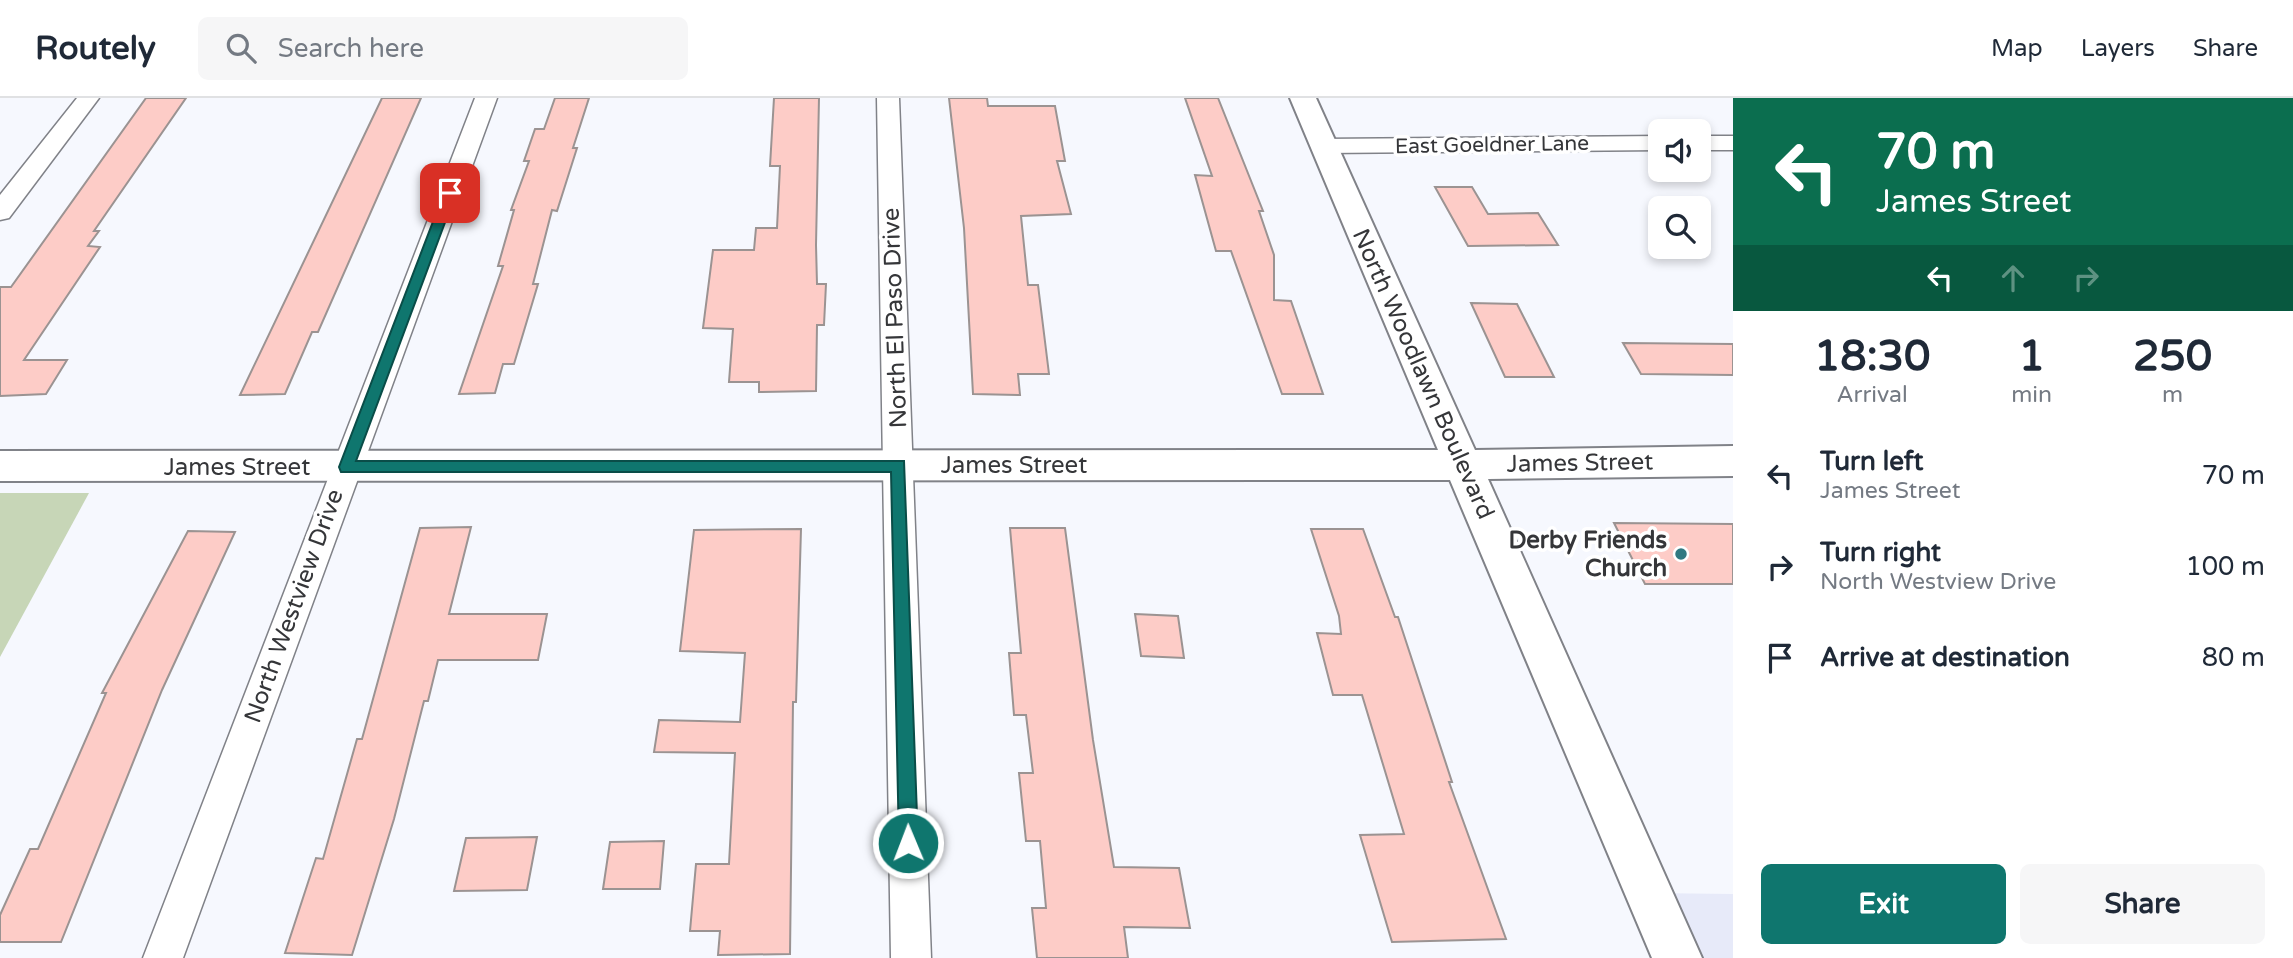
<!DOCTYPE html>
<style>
:root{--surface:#fff;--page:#f6f6f7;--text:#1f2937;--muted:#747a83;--line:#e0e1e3;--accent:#0f766e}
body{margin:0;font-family:"Varela Round",sans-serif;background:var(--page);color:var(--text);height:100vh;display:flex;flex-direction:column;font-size:26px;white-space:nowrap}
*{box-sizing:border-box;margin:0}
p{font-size:23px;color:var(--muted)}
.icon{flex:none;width:38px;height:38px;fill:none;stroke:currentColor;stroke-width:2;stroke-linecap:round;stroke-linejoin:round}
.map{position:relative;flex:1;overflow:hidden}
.drawer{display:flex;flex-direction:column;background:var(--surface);width:560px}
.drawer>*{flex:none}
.top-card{background:#0b6e4f;color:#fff;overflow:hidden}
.fabs{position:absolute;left:1648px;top:21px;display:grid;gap:14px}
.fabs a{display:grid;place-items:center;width:63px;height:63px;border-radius:10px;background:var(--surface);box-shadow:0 4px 10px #0003;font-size:35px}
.pin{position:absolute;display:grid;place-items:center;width:60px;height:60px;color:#fff;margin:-30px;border-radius:14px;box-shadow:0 4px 10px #0006}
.me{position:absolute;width:77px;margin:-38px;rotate:359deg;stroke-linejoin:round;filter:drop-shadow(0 0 5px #0008)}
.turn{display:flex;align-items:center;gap:24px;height:147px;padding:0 28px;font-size:32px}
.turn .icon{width:91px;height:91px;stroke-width:2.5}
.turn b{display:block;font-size:49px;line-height:60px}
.lanes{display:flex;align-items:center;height:66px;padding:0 28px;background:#0003;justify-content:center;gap:35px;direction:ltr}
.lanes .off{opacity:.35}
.eta{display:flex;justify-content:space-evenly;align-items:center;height:119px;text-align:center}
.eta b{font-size:42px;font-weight:800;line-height:49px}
.primary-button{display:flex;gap:14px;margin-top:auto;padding:14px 28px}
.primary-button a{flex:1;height:80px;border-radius:10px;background:var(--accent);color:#fff;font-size:28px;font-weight:800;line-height:80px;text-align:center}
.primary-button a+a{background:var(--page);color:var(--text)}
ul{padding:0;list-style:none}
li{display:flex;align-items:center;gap:21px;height:91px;padding:0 28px}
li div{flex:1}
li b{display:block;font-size:26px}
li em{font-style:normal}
header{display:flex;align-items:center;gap:42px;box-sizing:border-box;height:98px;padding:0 35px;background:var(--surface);border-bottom:2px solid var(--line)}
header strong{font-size:33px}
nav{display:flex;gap:38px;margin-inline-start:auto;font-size:24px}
.search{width:490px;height:63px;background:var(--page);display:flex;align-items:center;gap:18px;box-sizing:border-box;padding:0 24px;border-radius:10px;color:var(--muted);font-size:26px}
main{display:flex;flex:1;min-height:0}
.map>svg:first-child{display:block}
</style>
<header>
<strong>Routely</strong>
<div class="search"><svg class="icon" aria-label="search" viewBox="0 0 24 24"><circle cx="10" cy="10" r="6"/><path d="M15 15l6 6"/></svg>Search here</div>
<nav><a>Map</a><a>Layers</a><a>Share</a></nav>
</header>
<main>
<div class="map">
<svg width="1733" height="860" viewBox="0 0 1733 860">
<rect width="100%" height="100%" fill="#f6f8fe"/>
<path fill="#e7eaf9" d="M1649,795l84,1v64h-57z"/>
<path fill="#c7d6b7" d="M0,395h89l-89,164z"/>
<path fill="#fdccc7" stroke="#9b9392" stroke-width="2" d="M146,0h40l-92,133h5l-11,15 12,1 -76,113h43l-21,34 -46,2v-109h11z
M382,0h39l-103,234h-6l-27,62 -45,1z
M555,0h34l-16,50h4l-20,63 -5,-1 -19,74h5l-24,80h-11l-8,29 -36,1 44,-128h-5l16,-56h-3l18,-49h-5l11,-32h9z
M774,0h45l-3,147 1,39h9l-2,41h-7l-1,66 -57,1v-10h-30l4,-53 -30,-1 10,-78h41l2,-22h21l3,-62h-10z
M949,0h38l1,8h67l10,55h-8l14,53 -50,2 7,69h10l11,89h-31l2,21 -47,-1 -9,-166z
M1185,0h33l45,113h-4l15,44v45l17,1 32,93h-41l-51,-143h-15l-21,-76 17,1z
M1435,89h37l16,27 50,-1 20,32 -90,1z
M1471,205l46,1 37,73h-49z
M1623,245l110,1v31l-92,-1z
M1614,425l119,1v60h-88z
M471,429l-22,87h98l-9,46h-100l-10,41h-4l-30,118 -42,136 -67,-2 31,-95 7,1 34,-120h5l58,-211z
M1010,430h55l28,212 21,127 65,1 11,60 -66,-1 4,31h-91l-5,-50h14l-6,-67h-14l-7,-68h14l-7,-58h-12l-5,-62h12z
M801,431l-5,173h-3l-3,252 -72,1 2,-24h-30l6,-67h33l6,-111 -81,-1 5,-32 81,2 5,-69 -65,-2 14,-121z
M1311,431h52l32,88h3l54,165h-3l57,157 -114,3 -32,-107 44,-1 -42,-139h-29l-16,-62 24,1 -2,-18z
M188,433l47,1 -73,158 -101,252h-61v-27l30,-66h8l68,-156h-4z
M1135,516l43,2 6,42 -43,-2z
M537,739l-10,53 -73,1 12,-53z
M664,743l-4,48h-57l7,-47z"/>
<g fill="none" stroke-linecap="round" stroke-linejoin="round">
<defs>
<path id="minor" d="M77,0h22l-90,120 -9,2v-25z
M475,0h22l-314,860h-40z
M877,0h22l32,860h-40z
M1661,38v14l-338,3 -8,-2 -4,-5 4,-5 8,-2z
M1699,38h34v14h-34z"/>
<path id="tertiary" d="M1290,0h26l159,352 258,-4v30l-245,3 214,479h-50l-202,-478 -1450,1v-30l1438,-1z"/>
</defs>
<use href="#minor" stroke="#808288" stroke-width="3"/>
<use href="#tertiary" stroke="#808288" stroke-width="4"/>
<use href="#minor" fill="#fff" fill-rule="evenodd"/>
<use href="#tertiary" fill="#fff" fill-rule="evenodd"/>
</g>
<path fill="#0f766e" stroke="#0a4d48" stroke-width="2" d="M450,91l6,4 -100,268h548l14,382 -3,6 -7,3 -6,-3 -3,-6 -8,-371h-550l-2,-5 105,-274z"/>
<circle fill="#317981" stroke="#fff" stroke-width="2.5" cx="1681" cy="456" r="7"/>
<g text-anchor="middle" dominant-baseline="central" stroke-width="7" stroke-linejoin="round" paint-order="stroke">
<g font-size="21" fill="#353639" stroke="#fff">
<text transform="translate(1492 47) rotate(-1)">East Goeldner Lane</text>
</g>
<g font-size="24" fill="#353639" stroke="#fff">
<text transform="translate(895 220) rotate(-92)">North El Paso Drive</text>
<text transform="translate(1423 276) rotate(66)">North Woodlawn Boulevard</text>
<text transform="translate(1580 365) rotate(-1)">James Street</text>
<text x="1014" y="367">James Street</text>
<text x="237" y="369">James Street</text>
<text transform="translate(294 508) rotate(-70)">North Westview Drive</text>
</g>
<g font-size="24" font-weight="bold" fill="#353639" stroke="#fff" text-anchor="end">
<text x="1667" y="442">Derby Friends<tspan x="1667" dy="28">Church</tspan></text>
</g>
</g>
</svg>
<div class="fabs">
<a><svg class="icon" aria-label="sound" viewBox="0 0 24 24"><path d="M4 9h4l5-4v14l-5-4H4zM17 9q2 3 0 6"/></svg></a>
<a><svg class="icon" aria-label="search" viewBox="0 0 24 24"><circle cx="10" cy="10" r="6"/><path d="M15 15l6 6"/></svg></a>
</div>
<div class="pin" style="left:450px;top:95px;background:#d93025"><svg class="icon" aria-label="arrive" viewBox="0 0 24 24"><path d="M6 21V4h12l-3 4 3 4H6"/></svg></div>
<svg class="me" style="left:908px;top:745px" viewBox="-20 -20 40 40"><circle r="17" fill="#0f766e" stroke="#fff" stroke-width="3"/><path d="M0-11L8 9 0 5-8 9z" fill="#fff"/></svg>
</div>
<section class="drawer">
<div class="top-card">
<div class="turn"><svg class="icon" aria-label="left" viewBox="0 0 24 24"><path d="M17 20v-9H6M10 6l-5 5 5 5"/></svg><div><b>70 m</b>James Street</div></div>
<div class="lanes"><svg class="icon" aria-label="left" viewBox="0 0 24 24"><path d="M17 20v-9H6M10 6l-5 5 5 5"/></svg><svg class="icon off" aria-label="ahead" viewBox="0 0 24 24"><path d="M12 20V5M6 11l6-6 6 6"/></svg><svg class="icon off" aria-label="right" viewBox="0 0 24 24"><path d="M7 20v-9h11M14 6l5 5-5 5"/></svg></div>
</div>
<div class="eta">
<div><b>18:30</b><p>Arrival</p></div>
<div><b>1</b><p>min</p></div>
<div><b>250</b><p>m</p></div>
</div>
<ul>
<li><svg class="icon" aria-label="left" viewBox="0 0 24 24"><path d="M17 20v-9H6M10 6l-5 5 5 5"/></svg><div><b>Turn left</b><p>James Street</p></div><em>70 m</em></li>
<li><svg class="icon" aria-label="right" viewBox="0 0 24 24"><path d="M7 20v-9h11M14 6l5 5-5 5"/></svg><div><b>Turn right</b><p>North Westview Drive</p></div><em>100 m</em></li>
<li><svg class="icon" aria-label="arrive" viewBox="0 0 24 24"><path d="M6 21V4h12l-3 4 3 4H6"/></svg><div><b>Arrive at destination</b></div><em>80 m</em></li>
</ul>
<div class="primary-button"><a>Exit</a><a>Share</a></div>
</section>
</main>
